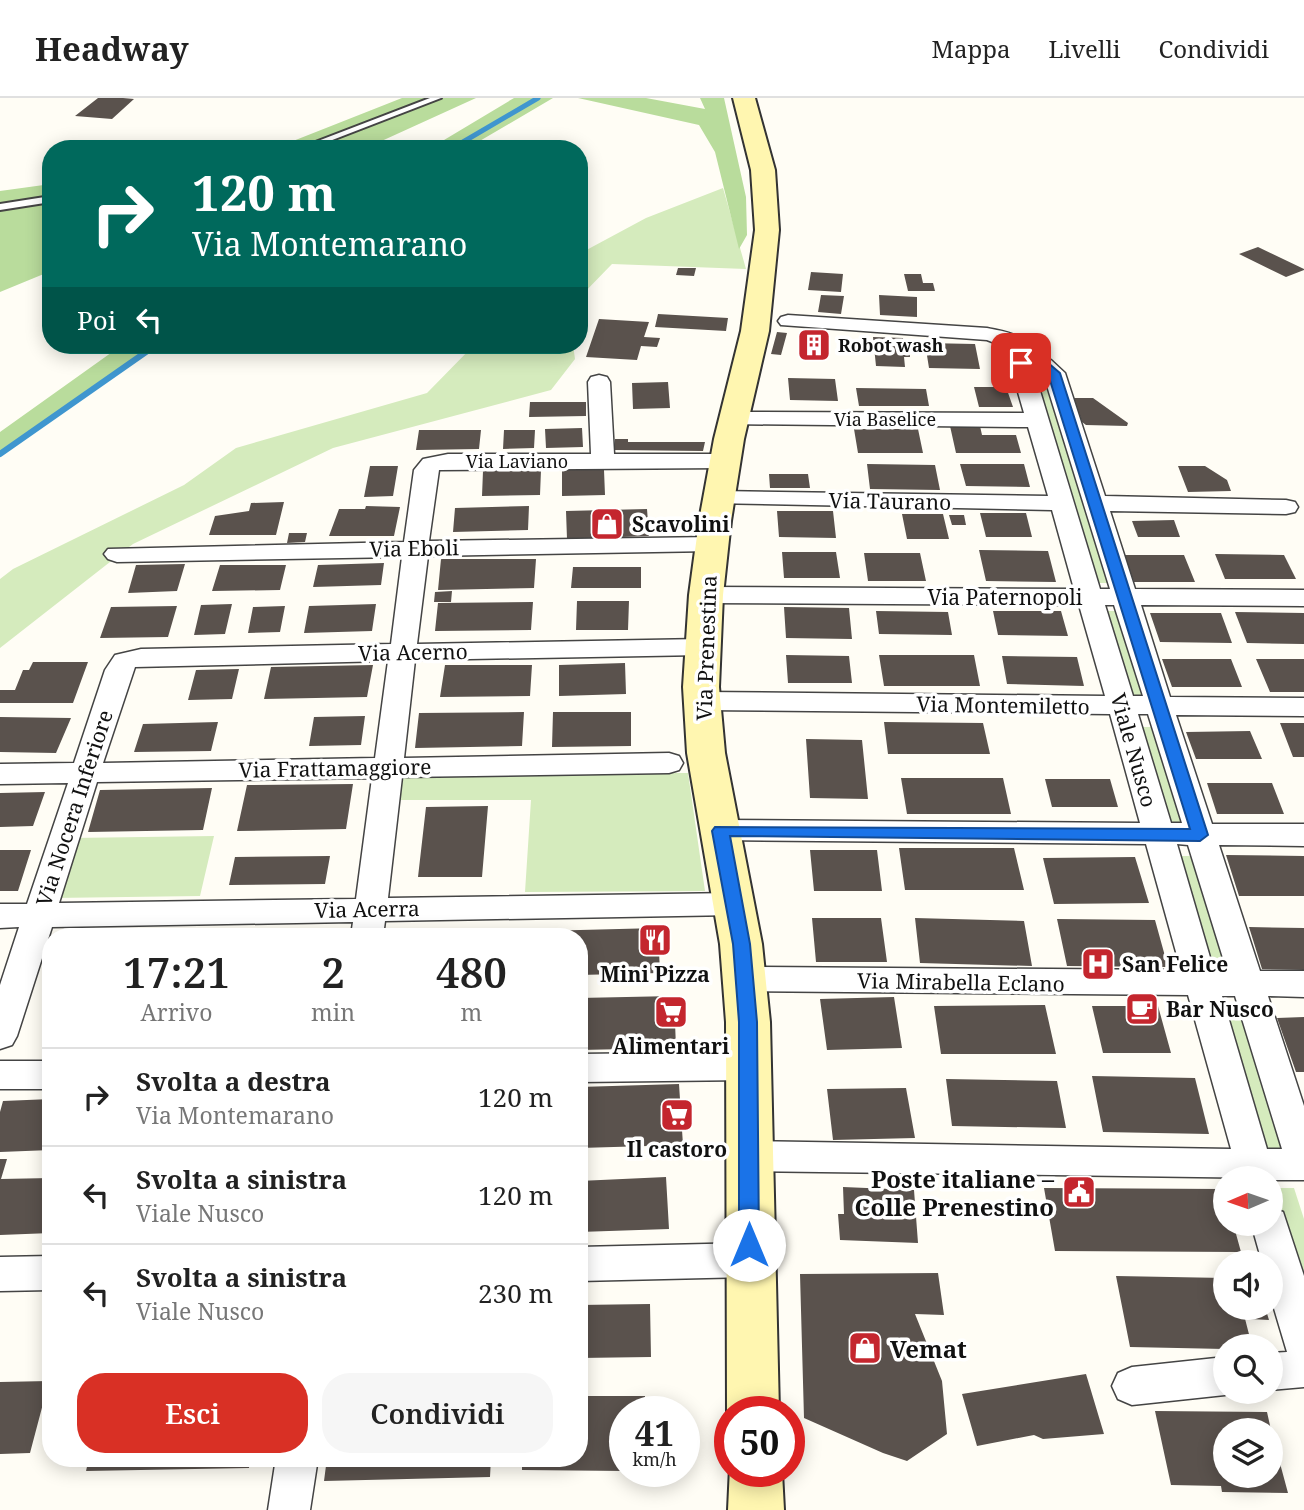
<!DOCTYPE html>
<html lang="it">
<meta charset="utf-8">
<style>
:root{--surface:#fff;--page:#f6f6f6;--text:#222;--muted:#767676;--line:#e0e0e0;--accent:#d93025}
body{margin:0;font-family:"Noto Serif",serif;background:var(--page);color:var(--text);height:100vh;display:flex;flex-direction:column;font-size:26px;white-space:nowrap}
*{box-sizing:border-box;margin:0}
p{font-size:23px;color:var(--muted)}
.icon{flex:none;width:38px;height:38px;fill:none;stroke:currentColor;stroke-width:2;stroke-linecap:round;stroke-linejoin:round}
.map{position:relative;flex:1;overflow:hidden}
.sheet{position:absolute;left:42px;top:830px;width:546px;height:539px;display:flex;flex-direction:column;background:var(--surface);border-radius:28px;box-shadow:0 4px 18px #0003}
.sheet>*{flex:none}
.guide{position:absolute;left:42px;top:42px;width:546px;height:214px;border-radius:28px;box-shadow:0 4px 18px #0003;background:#00695c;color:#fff;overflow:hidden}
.needle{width:46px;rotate:268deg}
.tools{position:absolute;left:1213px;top:1068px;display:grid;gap:14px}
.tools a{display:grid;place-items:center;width:70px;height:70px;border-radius:50%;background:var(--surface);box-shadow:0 4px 18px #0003;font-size:35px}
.speed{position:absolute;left:609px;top:1298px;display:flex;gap:14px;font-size:35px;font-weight:700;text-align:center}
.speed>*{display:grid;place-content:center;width:91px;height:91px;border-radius:50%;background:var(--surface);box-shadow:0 4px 18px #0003;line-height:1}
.speed small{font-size:18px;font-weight:400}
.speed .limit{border:10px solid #d22;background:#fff;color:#111}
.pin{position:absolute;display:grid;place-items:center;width:60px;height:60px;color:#fff;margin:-30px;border-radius:14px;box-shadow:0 4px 10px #0006}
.me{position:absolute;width:77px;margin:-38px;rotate:0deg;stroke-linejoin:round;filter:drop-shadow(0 0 5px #0008)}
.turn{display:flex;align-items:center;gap:24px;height:147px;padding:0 35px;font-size:32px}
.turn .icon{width:91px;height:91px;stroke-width:2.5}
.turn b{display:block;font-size:49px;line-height:60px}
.then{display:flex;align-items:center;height:66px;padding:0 35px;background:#0003;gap:14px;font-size:26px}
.eta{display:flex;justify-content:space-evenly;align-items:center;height:119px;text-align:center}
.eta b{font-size:42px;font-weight:600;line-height:49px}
.cta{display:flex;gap:14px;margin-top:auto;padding:14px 35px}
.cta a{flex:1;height:80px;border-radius:28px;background:var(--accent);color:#fff;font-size:28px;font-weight:600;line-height:80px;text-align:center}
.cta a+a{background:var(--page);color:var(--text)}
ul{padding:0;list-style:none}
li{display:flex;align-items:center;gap:21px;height:98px;padding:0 35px;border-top:2px solid var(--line)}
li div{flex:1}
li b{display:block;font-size:26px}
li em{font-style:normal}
header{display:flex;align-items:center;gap:42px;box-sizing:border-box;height:98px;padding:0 35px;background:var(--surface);border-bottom:2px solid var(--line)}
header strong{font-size:33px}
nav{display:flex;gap:38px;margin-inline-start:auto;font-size:24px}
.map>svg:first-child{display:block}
</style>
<header>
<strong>Headway</strong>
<nav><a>Mappa</a><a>Livelli</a><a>Condividi</a></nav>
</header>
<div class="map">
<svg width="1304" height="1412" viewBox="0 0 1304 1412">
<rect width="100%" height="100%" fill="#fffdf5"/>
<path fill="#d5ebbd" d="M723,90l23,81 -134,-5 -33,34v-44l67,-36z
M474,247h99l2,14 -24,31 -218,58 -200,96 -133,104v-69l13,-10 171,-84 52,-37 191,-55z
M1029,276h13l66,209h-15z
M1101,513h15l27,84h-16z
M1136,629h17l31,98h-19z
M688,675l17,118 -180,1 6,-92h-136l4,-26z
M214,738l-14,60 -147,2 19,-60z
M1173,758h18l36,112h-19z
M1222,914h18l42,136h-19z
M1272,1090h22l10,31v76z"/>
<path fill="#b9dc9c" d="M402,0h74l-112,51h-103l27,-6z
M514,0h39l-87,51h-37z
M578,0h68l59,11 -5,-11h24l22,99 1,38 -8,14 -24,-97 -16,-27z
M51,86v87l-51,21v-101z
M122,247h36l-158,112v-25z"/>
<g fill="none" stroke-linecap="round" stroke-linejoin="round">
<path stroke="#3f96cf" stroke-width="5" d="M451,51l87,-51"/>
<path stroke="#3f96cf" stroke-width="6" d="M0,356l156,-109"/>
</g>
<path fill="#5a524d" d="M98,0h25l11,1 -22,20 -37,-3z
M1258,149l46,22v1l-18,7 -47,-23z
M678,170h18l-2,8 -18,-1z
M811,174l32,2 -2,18 -33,-2z
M904,176h17l2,9h10l2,8h-27z
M821,197l23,1 -3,18 -23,-2z
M879,197l38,2v20l-37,-2z
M658,216l70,4 -2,13 -71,-4z
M599,221l50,3 -5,15 16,1 -3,9 -16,-1 -4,14 -51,-3z
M777,234l10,1 -6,22 -10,-1z
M806,237h15v21l-15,-1z
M873,239l30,1 1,9h5l1,10h-6l1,10 -29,-1z
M925,245l50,1 5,25 -51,-1z
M788,280l47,1 3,22 -48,-1z
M668,284l2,26 -37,1 -1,-26z
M974,289h32l7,20h-34z
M856,290l70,1 3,17h-70z
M1074,300h19l35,25 -1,3 -41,-1 -4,-3z
M530,304h56v14l-57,1z
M950,328h30l2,9h34l5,18h-65z
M582,330l1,19 -37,1 -1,-19z
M854,331h64l5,24h-65z
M419,332h62l-2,19 -63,1z
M504,332h31l-1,18 -31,1z
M615,341h13v3h77l-2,9 -89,-1z
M867,366l68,1 5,25 -70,-1z
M960,366h64l6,23 -64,-1z
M370,368h28l-5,30 -29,1z
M1178,368h27l22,14 4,11 -43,1z
M541,372l-1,25 -58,1 1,-25z
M562,372h42l1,25 -43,1z
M769,376h39l2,14h-40z
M284,404l-8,33h-67l6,-19 34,-5 2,-8z
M366,408l34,1 -6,29h-65l10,-27h26z
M529,408l-1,24 -75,2 2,-24z
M647,411l2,27 -82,3 -1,-28z
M777,413h56l3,27 -57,-1z
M980,415h46l6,24h-46z
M902,416h41l6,25h-42z
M949,417h15l2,10h-14z
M1174,422l6,17h-42l-6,-16z
M289,435h18l-2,9 -18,1z
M979,452l69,1 8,31 -70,-1z
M782,454h54l4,26h-56z
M864,455h56l6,28h-58z
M1215,456l69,1 12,24h-71z
M1124,457h60l11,27h-61z
M441,461h95l-2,29 -96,2z
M384,465l-3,22 -68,2 5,-22z
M185,466l-8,27 -49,2 8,-28z
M220,467h66l-6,25 -68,1z
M573,469h68v21h-70z
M452,493l-1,11h-17l1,-10z
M577,503h52l-1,29h-52z
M533,504l-2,28 -96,1 3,-28z
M232,506l-7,30 -31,1 7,-30z
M376,506l-4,27 -68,2 5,-27z
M177,508l-9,31 -68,1 11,-31z
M285,508l-5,26 -32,1 5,-26z
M784,509l65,1 3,31 -66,-1z
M876,513l72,1 4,23 -73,-1z
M993,513h68l7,25 -70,-1z
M1235,514l69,1v31l-57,-1z
M1150,515h71l11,30 -72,-1z
M786,557l63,1 3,27h-64z
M879,557h95l6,31h-96z
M1002,558l75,1 7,29 -77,-2z
M1162,561h69l11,28h-70z
M1256,561h48v33h-34z
M33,564h55l-15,41h-73v-13h15l8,-20h6z
M625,565l1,31 -67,2v-31z
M373,567l-6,32 -103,2 7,-32z
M445,567h87l-2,31 -90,1z
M239,571l-7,30 -44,1 8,-30z
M524,614l-2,34 -107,2 4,-35z
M553,614h78v34l-79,1z
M365,618l-4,29 -52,1 5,-29z
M0,619l71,1 -15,35 -56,-1z
M218,624l-7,29 -77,1 9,-28z
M884,624l99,1 7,31h-102z
M1280,625h24v34h-11z
M1250,633l12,28h-66l-10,-27z
M806,641l56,1 6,59 -58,-1z
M901,680h102l8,36h-104z
M1045,681h65l8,28h-66z
M1207,685h65l12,31h-67z
M353,686l-7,45 -109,2 10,-46z
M212,690l-9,42 -115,2 12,-42z
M45,694l-12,34 -33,1v-34z
M488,708l-6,71h-64l8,-70z
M899,750h115l10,42h-119z
M0,752h31l-13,41h-18z
M810,752h67l5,41h-68z
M1226,757l78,1v40h-65z
M330,758l-5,28 -96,1 6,-28z
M1135,759l14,46 -95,1 -11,-46z
M812,820h69l6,44h-71z
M915,820l109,3 8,45 -112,-3z
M1057,821l98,1 13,47 -101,-1z
M1249,829l55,1v42l-42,-1z
M332,830l-2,8h-115l1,-5z
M509,830v8h-110v-4z
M658,830l2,45 -81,2v-39h-38v-5z
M130,832h53l-1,6h-53z
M58,835h47l-1,3h-47z
M674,898l2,52 -97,2v-52z
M894,899l8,51 -75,2 -7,-51z
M1045,907l11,49h-115l-7,-48z
M1092,908h66l13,47h-68z
M1304,919v55h-8l-19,-54z
M1092,978l103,2 14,56 -106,-2z
M946,981l111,2 9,47 -114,-2z
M679,986l4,61 -104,3v-61z
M906,990l9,50 -82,2 -6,-51z
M51,1001v51l-51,2v-40l3,-11z
M0,1061h7l-6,20 50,-1v55l-51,2z
M666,1079l3,52 -90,3v-51z
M843,1089l71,3 4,53 -78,-3 -2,-26h6z
M1044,1090l179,1 2,34h8l8,29 -186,-1z
M938,1175l6,42 -29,-1 27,67 5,53 -40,27 -24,-8 -79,-35 -4,-144z
M1116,1178l109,2v29h17l10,39h-27v3l-95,-2z
M650,1206l1,53 -72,1v-53z
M1246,1209h19l4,13 -19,-1z
M1086,1276l18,60 -61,5 -9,-4 -57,11 -15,-52z
M49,1283l-19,72 -30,1v-72z
M579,1298h66l-1,16h-19v59l-103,-1v-12h57z
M1155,1313l112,1 4,18h-46v45h45l1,-45 17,63 -66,-1 -1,-6 -50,-1z
M89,1360h161l-1,10 -163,3z
M327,1360h164l-1,19 -166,4z"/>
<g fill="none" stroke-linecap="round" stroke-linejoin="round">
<defs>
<path id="service" d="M430,0h11l-132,51h-12z
M51,98v6l-51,8v-6z"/>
<path id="minor" d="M788,217l199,13c24,5 35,4 43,30l21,2 14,13 40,123 181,4 9,2 3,5 -3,5 -9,2 -176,-3 25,78 169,1v16l-163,-1 29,92 134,1v18l-128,-1 36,109h92v22l-85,-1 41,126h44v26l-36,-1 36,110v74h-30l-4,8v-10l-521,-7 -13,-4 -5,-11 5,-11 13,-4 482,8 -43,-154 -443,-4 -12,-3 -4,-9 4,-9 12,-3 436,3 -35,-126 -426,-4 -11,-3 -4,-7 4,-7 11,-3 420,3 -30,-109 -408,-4 -10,-3 -4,-6 4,-6 10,-3 403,4 -26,-91 -373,-2 -9,-3 -4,-5 4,-5 9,-3 368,2 -22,-79 -342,-7 -3,-5 3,-5 9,-2 329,5 -20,-69 -302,-3 -3,-5 3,-5 8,-2 290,1 -19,-66 -18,-7 -206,-15 -3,-4 3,-4zM1034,273l10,5 66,213h-10zM1105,507h9l29,91h-10zM1138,616h10l34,109h-11zM1177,746l11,1 39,126h-13zM1222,898h13l47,153h-15z
M599,277l8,2 3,5 4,72h111l8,2 4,5 -4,5 -8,2 -286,2 -10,71 283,-4 9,2 3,5 -3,5 -9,2 -284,5 -11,88 285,-5 9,2 4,6 -4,6 -9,2 -287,5 -11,98 265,-5 10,3 4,7 -4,7 -10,3 -267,4 -14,121 347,-5 11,3 5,8 -5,8 -11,3 -350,6 -2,15h-32l2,-14 -301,5 -35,109 -5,9 -12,4v-64l19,-58 -19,1v-24h27l41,-121 -68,1v-20l74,-1 31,-93 10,-15 26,-6 250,-5 11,-87 -285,5 -9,-3 -4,-5 4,-5 296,-7 10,-72 9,-11 25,-5h143l-3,-72 3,-5zM388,563l-13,97 -272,5 32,-96zM372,680l-16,121 -297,4 38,-121z
M749,954l12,4 5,10 -5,10 -12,4 -170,2v-28z
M0,963h51v28h-51z
M1270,1109l13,5 21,64v111l-34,3v-37l17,-1 -17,-57v-33h-8l-11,-39h19z
M749,1145l13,5 6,12 -6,12 -13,5 -170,4v-34z
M51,1158v34l-51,1v-34z
M1225,1259v34h9l-9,4 -93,10 -14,-6 -6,-13 6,-13 14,-6z
M276,1360h42l-8,52h-42z"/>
<path id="secondary" d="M733,0h22l20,72 4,60 -10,101 -25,108 -13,82 -8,74 -4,92 6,66 37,191 8,78 9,390h-49v7l-3,-7 -1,-390 -6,-78 -33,-191 -4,-66 6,-92 10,-74 15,-82 27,-108 14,-101 -4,-60z
M730,1369v5h52l2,38h-56z"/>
</defs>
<use href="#service" stroke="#444" stroke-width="4"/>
<use href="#minor" stroke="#444" stroke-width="3"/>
<use href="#secondary" stroke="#333" stroke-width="4"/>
<use href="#service" fill="#fff" fill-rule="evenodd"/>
<use href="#minor" fill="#fff" fill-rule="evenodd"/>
<use href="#secondary" fill="#fff6b0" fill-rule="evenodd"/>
</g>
<path fill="#1a73e8" stroke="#114b97" stroke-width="2" d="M1021,262l26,2 13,11 148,462 -8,6 -470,-5 20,108 7,78 2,223 -3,6 -7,3 -8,-3 -2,-6v-223l-6,-78 -21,-113 3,-4 475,2 -142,-455 -8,-6 -23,-2 -1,-3z"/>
<defs>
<symbol id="building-square" viewBox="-11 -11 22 22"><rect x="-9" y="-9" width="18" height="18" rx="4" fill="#c4262e" stroke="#fff"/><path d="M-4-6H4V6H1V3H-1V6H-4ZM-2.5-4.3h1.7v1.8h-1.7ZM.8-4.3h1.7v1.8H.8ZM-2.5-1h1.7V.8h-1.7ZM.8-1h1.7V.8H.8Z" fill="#fff"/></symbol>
<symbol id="shop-square" viewBox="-11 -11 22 22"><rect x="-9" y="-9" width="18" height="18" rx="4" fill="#c4262e" stroke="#fff"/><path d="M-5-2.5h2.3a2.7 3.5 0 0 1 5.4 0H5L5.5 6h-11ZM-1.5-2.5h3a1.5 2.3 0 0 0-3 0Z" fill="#fff"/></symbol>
<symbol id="restaurant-square" viewBox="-11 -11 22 22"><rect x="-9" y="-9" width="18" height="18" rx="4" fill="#c4262e" stroke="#fff"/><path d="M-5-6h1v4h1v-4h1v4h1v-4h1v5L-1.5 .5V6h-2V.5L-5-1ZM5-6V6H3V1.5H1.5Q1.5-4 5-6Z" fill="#fff"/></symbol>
<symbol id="hospital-square" viewBox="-11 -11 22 22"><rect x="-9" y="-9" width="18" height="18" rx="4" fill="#c4262e" stroke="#fff"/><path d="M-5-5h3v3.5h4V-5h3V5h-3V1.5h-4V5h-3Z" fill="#fff"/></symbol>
<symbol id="cafe-square" viewBox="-11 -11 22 22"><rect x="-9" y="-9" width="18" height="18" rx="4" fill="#c4262e" stroke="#fff"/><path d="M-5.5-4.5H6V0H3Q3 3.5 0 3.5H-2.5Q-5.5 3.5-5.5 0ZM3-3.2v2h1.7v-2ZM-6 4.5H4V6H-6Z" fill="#fff"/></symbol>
<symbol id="supermarket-square" viewBox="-11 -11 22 22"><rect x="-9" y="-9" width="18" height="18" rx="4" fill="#c4262e" stroke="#fff"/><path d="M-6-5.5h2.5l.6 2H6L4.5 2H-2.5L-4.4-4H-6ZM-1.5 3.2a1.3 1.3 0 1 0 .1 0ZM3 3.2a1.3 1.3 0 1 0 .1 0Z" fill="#fff"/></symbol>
<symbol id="civic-square" viewBox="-11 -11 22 22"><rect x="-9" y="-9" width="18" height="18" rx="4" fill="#c4262e" stroke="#fff"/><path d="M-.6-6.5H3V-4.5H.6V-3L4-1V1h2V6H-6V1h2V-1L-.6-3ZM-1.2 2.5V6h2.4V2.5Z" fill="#fff"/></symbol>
</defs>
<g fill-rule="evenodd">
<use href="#building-square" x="795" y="228" width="38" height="38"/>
<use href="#shop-square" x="588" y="407" width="38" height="38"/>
<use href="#restaurant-square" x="636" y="823" width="38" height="38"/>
<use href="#hospital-square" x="1079" y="847" width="38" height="38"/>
<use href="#cafe-square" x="1123" y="892" width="38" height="38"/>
<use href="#supermarket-square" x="652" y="895" width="38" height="38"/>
<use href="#supermarket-square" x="658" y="998" width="38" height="38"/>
<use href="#civic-square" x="1060" y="1075" width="38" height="38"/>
<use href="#shop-square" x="846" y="1231" width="38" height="38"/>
</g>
<g text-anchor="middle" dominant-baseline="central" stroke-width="7" stroke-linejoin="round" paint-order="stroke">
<g font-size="18" font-weight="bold" fill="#111" stroke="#fff" text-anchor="start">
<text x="838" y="247">Robot wash</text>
</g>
<g font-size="18" fill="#111" stroke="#fff">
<text x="885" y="321">Via Baselice</text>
<text x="517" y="363">Via Laviano</text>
</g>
<g font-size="21" fill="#111" stroke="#fff">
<text transform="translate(890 403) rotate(1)">Via Taurano</text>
<text transform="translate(414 450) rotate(-1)">Via Eboli</text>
<text x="1005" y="499">Via Paternopoli</text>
<text transform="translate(706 550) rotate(-88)">Via Prenestina</text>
<text transform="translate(413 554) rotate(-1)">Via Acerno</text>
<text transform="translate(1003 607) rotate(1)">Via Montemiletto</text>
<text transform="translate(1134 652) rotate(74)">Viale Nusco</text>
<text transform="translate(335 670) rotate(-1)">Via Frattamaggiore</text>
<text transform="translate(74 710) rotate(-72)">Via Nocera Inferiore</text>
<text transform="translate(367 811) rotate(-1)">Via Acerra</text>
<text transform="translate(961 884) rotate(1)">Via Mirabella Eclano</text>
</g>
<g font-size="21" font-weight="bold" fill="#111" stroke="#fff" text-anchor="start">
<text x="632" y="426">Scavolini</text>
<text x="1122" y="866">San Felice</text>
<text x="655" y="876" text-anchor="middle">Mini Pizza</text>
<text x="1166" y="911">Bar Nusco</text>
<text x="671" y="948" text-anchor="middle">Alimentari</text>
<text x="677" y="1051" text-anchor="middle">Il castoro</text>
</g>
<g font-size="24" font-weight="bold" fill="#111" stroke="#fff" text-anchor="end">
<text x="1054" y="1080">Poste italiane –<tspan x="1054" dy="28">Colle Prenestino</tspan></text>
<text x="890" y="1250" text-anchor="start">Vemat</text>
</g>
</g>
</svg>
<div class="tools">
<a><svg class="needle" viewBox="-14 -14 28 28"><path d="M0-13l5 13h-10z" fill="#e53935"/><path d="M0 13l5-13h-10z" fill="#767676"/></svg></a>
<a><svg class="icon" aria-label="sound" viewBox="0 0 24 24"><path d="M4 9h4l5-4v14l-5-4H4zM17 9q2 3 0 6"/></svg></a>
<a><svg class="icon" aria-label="search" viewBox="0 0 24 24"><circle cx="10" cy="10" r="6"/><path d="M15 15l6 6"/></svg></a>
<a><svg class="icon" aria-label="layers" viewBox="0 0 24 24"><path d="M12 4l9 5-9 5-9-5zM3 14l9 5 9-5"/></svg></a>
</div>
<div class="speed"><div>41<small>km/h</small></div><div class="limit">50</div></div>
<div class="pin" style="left:1021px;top:265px;background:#d93025"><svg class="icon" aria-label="arrive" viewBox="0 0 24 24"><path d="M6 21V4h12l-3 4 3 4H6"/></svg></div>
<svg class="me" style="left:749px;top:1147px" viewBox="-20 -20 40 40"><circle r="19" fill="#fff"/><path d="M0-13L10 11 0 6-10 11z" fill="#1a73e8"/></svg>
<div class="guide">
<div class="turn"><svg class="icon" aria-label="right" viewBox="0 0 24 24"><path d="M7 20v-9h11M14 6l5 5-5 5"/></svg><div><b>120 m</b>Via Montemarano</div></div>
<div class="then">Poi<svg class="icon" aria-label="left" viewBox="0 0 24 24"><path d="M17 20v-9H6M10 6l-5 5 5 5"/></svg></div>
</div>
<section class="sheet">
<div class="eta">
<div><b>17:21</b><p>Arrivo</p></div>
<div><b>2</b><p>min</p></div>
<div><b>480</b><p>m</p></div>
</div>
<ul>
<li><svg class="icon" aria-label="right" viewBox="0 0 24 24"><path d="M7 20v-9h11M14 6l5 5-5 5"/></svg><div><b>Svolta a destra</b><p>Via Montemarano</p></div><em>120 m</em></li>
<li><svg class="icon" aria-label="left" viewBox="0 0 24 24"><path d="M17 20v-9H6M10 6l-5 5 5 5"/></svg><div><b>Svolta a sinistra</b><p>Viale Nusco</p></div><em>120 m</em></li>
<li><svg class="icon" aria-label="left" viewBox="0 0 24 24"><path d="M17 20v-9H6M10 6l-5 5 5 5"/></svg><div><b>Svolta a sinistra</b><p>Viale Nusco</p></div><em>230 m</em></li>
</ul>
<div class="cta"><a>Esci</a><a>Condividi</a></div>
</section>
</div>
